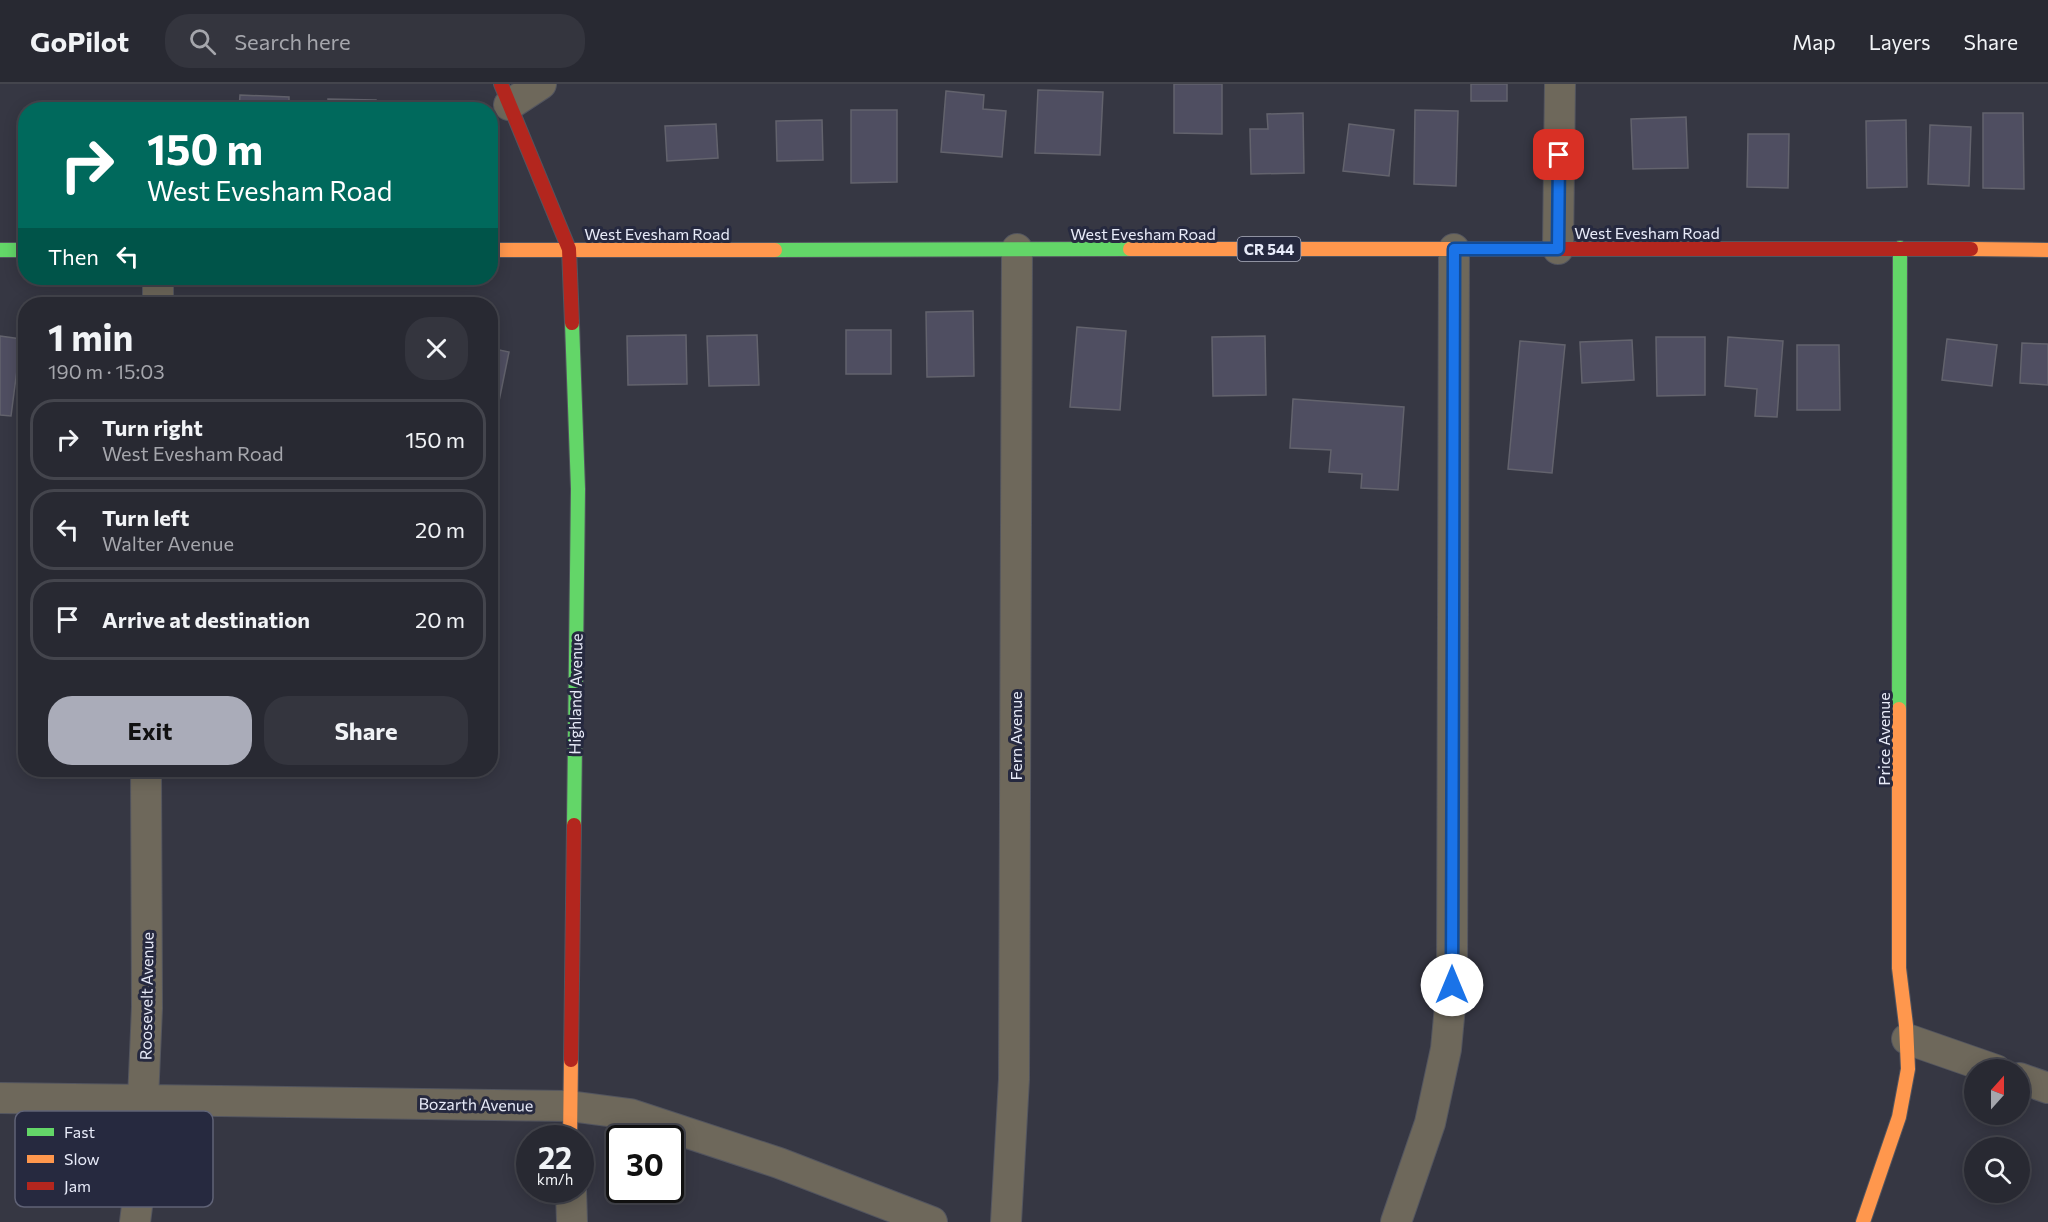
<!DOCTYPE html>
<meta charset="utf-8">
<style>
:root{--surface:#282932;--page:#34353e;--text:#f1f3f6;--muted:#a5a6ac;--line:#44454d;--accent:#aaacb9}
body{margin:0;font-family:Commissioner,sans-serif;background:var(--page);color:var(--text);height:100vh;display:flex;flex-direction:column;font-size:22px;white-space:nowrap}
*{box-sizing:border-box;margin:0}
p{font-size:20px;color:var(--muted)}
.icon{flex:none;width:33px;height:33px;fill:none;stroke:currentColor;stroke-width:2;stroke-linecap:round;stroke-linejoin:round}
.map{position:relative;flex:1;overflow:hidden}
.sheet{position:absolute;left:18px;top:213px;width:480px;height:480px;display:flex;flex-direction:column;background:var(--surface);border-radius:24px;box-shadow:0 3px 15px #0003,0 0 0 2px var(--line)}
.sheet>*{flex:none}
.hud{position:absolute;left:18px;top:18px;width:480px;height:183px;border-radius:24px;box-shadow:0 3px 15px #0003,0 0 0 2px var(--line);background:#00695c;color:#fff;overflow:hidden}
.needle{width:39px;rotate:21deg}
.tools{position:absolute;left:1964px;top:975px;display:grid;gap:12px}
.tools a{display:grid;place-items:center;width:66px;height:66px;border-radius:50%;background:var(--surface);box-shadow:0 3px 15px #0003,0 0 0 2px var(--line);font-size:30px}
.speed{position:absolute;left:516px;top:1041px;display:flex;gap:12px;font-size:30px;font-weight:700;text-align:center}
.speed>*{display:grid;place-content:center;width:78px;height:78px;border-radius:50%;background:var(--surface);box-shadow:0 3px 15px #0003,0 0 0 2px var(--line);line-height:1}
.speed small{font-size:15px;font-weight:400}
.speed .limit{border:3px solid #111;border-radius:9px;background:#fff;color:#111}
.pin{position:absolute;display:grid;place-items:center;width:51px;height:51px;color:#fff;margin:-26px;border-radius:12px;box-shadow:0 3px 9px #0006}
.me{position:absolute;width:66px;margin:-33px;rotate:0deg;stroke-linejoin:round;filter:drop-shadow(0 0 4px #0008)}
.turn{display:flex;align-items:center;gap:21px;height:126px;padding:0 30px;font-size:27px}
.turn .icon{width:78px;height:78px;stroke-width:2.5}
.turn b{display:block;font-size:42px;line-height:51px}
.then{display:flex;align-items:center;height:57px;padding:0 30px;background:#0003;gap:12px;font-size:22px}
.round{display:grid;place-items:center;flex:none;width:63px;height:63px;border-radius:24px;background:var(--page)}
.summary{display:flex;align-items:center;justify-content:space-between;height:102px;padding:0 30px}
h1{font-size:36px;font-weight:700;line-height:45px}
.cta{display:flex;gap:12px;margin-top:auto;padding:12px 30px}
.cta a{flex:1;height:69px;border-radius:24px;background:var(--accent);color:#111;font-size:24px;font-weight:700;line-height:69px;text-align:center}
.cta a+a{background:var(--page);color:var(--text)}
ul{padding:0;list-style:none}
li{display:flex;align-items:center;gap:18px;height:81px;margin:0 12px 9px;padding:0 18px;border:3px solid var(--line);border-radius:24px}
li div{flex:1}
li b{display:block;font-size:22px}
li em{font-style:normal}
header{display:flex;align-items:center;gap:36px;box-sizing:border-box;height:84px;padding:0 30px;background:var(--surface);border-bottom:2px solid var(--line)}
header strong{font-size:28px}
nav{display:flex;gap:33px;margin-inline-start:auto;font-size:21px}
.search{width:420px;height:54px;background:var(--page);display:flex;align-items:center;gap:15px;box-sizing:border-box;padding:0 21px;border-radius:24px;color:var(--muted);font-size:22px}
.map>svg:first-child{display:block}
</style>
<header>
<strong>GoPilot</strong>
<div class="search"><svg class="icon" aria-label="search" viewBox="0 0 24 24"><circle cx="10" cy="10" r="6"/><path d="M15 15l6 6"/></svg>Search here</div>
<nav><a>Map</a><a>Layers</a><a>Share</a></nav>
</header>
<div class="map">
<svg width="2048" height="1138" viewBox="0 0 2048 1138">
<rect width="100%" height="100%" fill="#363743"/>
<path fill="#4f4e61" stroke="#63636d" stroke-width="1.5" d="M1174,0h48v50l-48,-1z
M1471,0h36v17h-36z
M1038,6l65,2 -3,63 -65,-2z
M946,7l38,4 -1,14 23,2 -4,46 -61,-5z
M240,11l49,2v13h-50z
M328,15l48,1v10h-48z
M851,26h46v72l-46,1z
M1415,26l43,1 -2,75 -42,-2z
M1303,29l1,60 -53,1 -1,-45h18l-1,-15z
M1983,29h40l1,76 -41,-1z
M1686,33l2,51 -55,1 -2,-50z
M822,36l1,40 -46,1 -1,-40z
M1906,36l1,67 -40,1 -1,-67z
M716,40l2,34 -51,3 -2,-35z
M1349,40l45,6 -5,46 -46,-5z
M1930,41l41,2 -2,59 -41,-2z
M1748,50h41l-1,54 -41,-1z
M973,227l1,65 -47,1 -1,-65z
M1077,243l49,4 -6,79 -50,-3z
M846,246h45v44h-45z
M686,251l1,49 -59,1 -1,-49z
M757,251l2,50 -50,1 -2,-50z
M0,252l21,3 -10,77 -11,-1z
M1265,252l1,59 -53,1 -1,-59z
M1656,253h49v58l-48,1z
M1728,253l55,4 -6,76 -22,-1 2,-27 -32,-3z
M1947,255l50,6 -5,41 -50,-6z
M1632,256l2,40 -52,3 -2,-41z
M1520,257l45,4 -13,128 -44,-4z
M2022,259l26,1v41l-28,-2z
M1797,261h42l1,65h-43z
M490,264l19,4 -11,54 -8,-2z
M1293,315l111,8 -6,83 -37,-2 1,-14 -33,-2 2,-22 -41,-2z"/>
<g fill="none" stroke-linecap="round" stroke-linejoin="round">
<defs>
<path id="street" d="M509,21l32,-21
M1558,165l2,-165
M158,220v-26
M1907,955l89,31
M2019,994l29,10
M0,1014l569,8 61,8 149,49 153,59
M571,1106l1,32
M135,1138l4,-31 8,-183 -1,-238
M1006,1138l8,-143 3,-830
M1396,1138l34,-99 16,-74 6,-64 2,-736"/>
<path id="fast" d="M0,166h26
M775,166l355,-1
M572,239l6,166 -4,336
M1899,625l1,-461"/>
<path id="slow" d="M1130,165h341
M1971,165l77,1
M490,166h285
M570,1054l1,-78
M1863,1138l36,-105 9,-48 -2,-44 -7,-57v-259"/>
<path id="jam" d="M501,0l68,165 3,74
M1471,165h500
M571,976l3,-235"/>
</defs>
<use href="#street" stroke="#53555f" stroke-width="32"/>
<use href="#fast" stroke="#53555f" stroke-width="16"/>
<use href="#slow" stroke="#53555f" stroke-width="16"/>
<use href="#jam" stroke="#53555f" stroke-width="16"/>
<use href="#street" stroke="#6e685b" stroke-width="30"/>
<use href="#fast" stroke="#63d668" stroke-width="14"/>
<use href="#slow" stroke="#ff974d" stroke-width="14"/>
<use href="#jam" stroke="#b3261e" stroke-width="14"/>
</g>
<g fill="none" stroke-linecap="round" stroke-linejoin="round">
<defs>
<path id="route" d="M1452,901l2,-736h104l1,-94"/>
</defs>
<use href="#route" stroke="#114b97" stroke-width="15"/>
<use href="#route" stroke="#1a73e8" stroke-width="10"/>
</g>
<g text-anchor="middle" dominant-baseline="central" stroke-width="6" stroke-linejoin="round" paint-order="stroke">
<rect fill="#26293f" stroke="#aeb1c1" stroke-width="1.5" x="1237.5" y="153" width="63" height="24" rx="4.5"/>
<g font-size="15" font-weight="bold" fill="#e8ebf9">
<text x="1269" y="165">CR 544</text>
</g>
<g font-size="16" fill="#e8ebf9" stroke="#26293f">
<text x="1647" y="148">West Evesham Road</text>
<text x="657" y="149">West Evesham Road</text>
<text x="1143" y="149">West Evesham Road</text>
<text transform="translate(575 610) rotate(-89)">Highland Avenue</text>
<text transform="translate(1015 652) rotate(-90)">Fern Avenue</text>
<text transform="translate(1883 655) rotate(-90)">Price Avenue</text>
<text transform="translate(146 912) rotate(-89)">Roosevelt Avenue</text>
<text transform="translate(476 1020) rotate(1)">Bozarth Avenue</text>
</g>
</g>
<rect x="15" y="1027" width="198" height="96" rx="9" fill="#26293f" stroke="#606377" stroke-width="1.5"/>
<rect x="27" y="1044" width="27" height="8" fill="#63d668"/>
<rect x="27" y="1071" width="27" height="8" fill="#ff974d"/>
<rect x="27" y="1098" width="27" height="8" fill="#b3261e"/>
<g font-size="16" fill="#e8ebf9">
<text x="64" y="1054">Fast</text>
<text x="64" y="1081">Slow</text>
<text x="64" y="1108">Jam</text>
</g>
</svg>
<div class="tools">
<a><svg class="needle" viewBox="-14 -14 28 28"><path d="M0-13l5 13h-10z" fill="#e53935"/><path d="M0 13l5-13h-10z" fill="#a5a6ac"/></svg></a>
<a><svg class="icon" aria-label="search" viewBox="0 0 24 24"><circle cx="10" cy="10" r="6"/><path d="M15 15l6 6"/></svg></a>
</div>
<div class="speed"><div>22<small>km/h</small></div><div class="limit">30</div></div>
<div class="pin" style="left:1559px;top:71px;background:#d93025"><svg class="icon" aria-label="arrive" viewBox="0 0 24 24"><path d="M6 21V4h12l-3 4 3 4H6"/></svg></div>
<svg class="me" style="left:1452px;top:901px" viewBox="-20 -20 40 40"><circle r="19" fill="#fff"/><path d="M0-13L10 11 0 6-10 11z" fill="#1a73e8"/></svg>
<div class="hud">
<div class="turn"><svg class="icon" aria-label="right" viewBox="0 0 24 24"><path d="M7 20v-9h11M14 6l5 5-5 5"/></svg><div><b>150 m</b>West Evesham Road</div></div>
<div class="then">Then<svg class="icon" aria-label="left" viewBox="0 0 24 24"><path d="M17 20v-9H6M10 6l-5 5 5 5"/></svg></div>
</div>
<section class="sheet">
<div class="summary"><div><h1>1 min</h1><p>190 m · 15:03</p></div><a class="round"><svg class="icon" aria-label="close" viewBox="0 0 24 24"><path d="M6 6l12 12M18 6L6 18"/></svg></a></div>
<ul>
<li><svg class="icon" aria-label="right" viewBox="0 0 24 24"><path d="M7 20v-9h11M14 6l5 5-5 5"/></svg><div><b>Turn right</b><p>West Evesham Road</p></div><em>150 m</em></li>
<li><svg class="icon" aria-label="left" viewBox="0 0 24 24"><path d="M17 20v-9H6M10 6l-5 5 5 5"/></svg><div><b>Turn left</b><p>Walter Avenue</p></div><em>20 m</em></li>
<li><svg class="icon" aria-label="arrive" viewBox="0 0 24 24"><path d="M6 21V4h12l-3 4 3 4H6"/></svg><div><b>Arrive at destination</b></div><em>20 m</em></li>
</ul>
<div class="cta"><a>Exit</a><a>Share</a></div>
</section>
</div>
